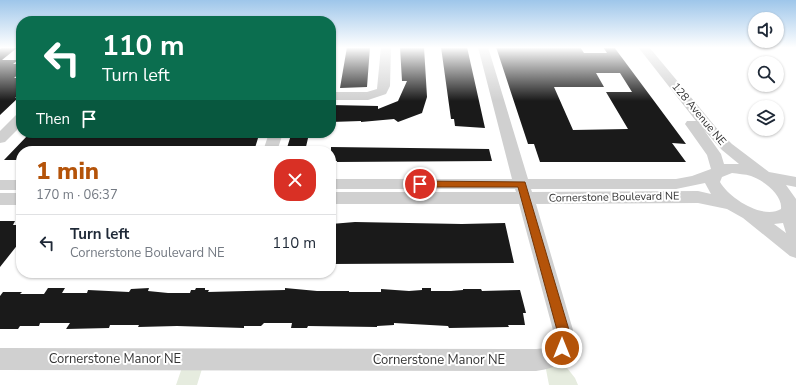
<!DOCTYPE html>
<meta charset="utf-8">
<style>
:root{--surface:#fff;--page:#f6f6f7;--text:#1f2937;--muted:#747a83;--line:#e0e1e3;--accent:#b45309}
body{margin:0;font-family:"Nunito Sans",sans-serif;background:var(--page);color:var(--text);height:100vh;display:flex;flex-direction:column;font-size:15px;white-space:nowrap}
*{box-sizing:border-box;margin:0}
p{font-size:13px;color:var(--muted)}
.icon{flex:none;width:22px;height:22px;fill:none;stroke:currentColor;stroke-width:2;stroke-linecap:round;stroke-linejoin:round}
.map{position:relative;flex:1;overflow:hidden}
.details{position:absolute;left:16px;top:146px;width:320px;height:132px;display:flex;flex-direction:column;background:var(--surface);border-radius:16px;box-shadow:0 1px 3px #0004}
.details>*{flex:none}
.banner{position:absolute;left:16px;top:16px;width:320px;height:122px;border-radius:16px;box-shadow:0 1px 3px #0004;background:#0b6e4f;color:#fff;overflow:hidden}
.tools{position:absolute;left:748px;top:12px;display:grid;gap:8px}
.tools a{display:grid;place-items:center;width:36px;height:36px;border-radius:50%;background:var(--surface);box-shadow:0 1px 3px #0004;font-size:20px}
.pin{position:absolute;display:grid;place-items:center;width:34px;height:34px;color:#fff;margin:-17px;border:2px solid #fff;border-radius:50%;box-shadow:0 1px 4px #0007}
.me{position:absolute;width:44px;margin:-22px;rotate:0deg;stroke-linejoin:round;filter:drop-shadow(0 0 3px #0008)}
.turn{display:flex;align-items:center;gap:14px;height:84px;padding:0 20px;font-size:18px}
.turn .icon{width:52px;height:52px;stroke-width:2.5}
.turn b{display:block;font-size:28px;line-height:34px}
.then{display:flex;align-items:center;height:38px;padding:0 20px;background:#0003;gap:8px;font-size:15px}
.round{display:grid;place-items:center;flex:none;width:42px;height:42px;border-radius:16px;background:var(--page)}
.summary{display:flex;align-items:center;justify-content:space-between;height:68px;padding:0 20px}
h1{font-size:24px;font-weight:800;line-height:30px;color:var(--accent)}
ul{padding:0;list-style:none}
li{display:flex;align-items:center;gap:12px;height:56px;padding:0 20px;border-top:1px solid var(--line)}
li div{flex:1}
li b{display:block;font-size:15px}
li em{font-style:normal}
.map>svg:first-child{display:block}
</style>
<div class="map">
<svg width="796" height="385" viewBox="0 0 796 385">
<rect width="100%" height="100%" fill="#fff"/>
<path fill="#e6ecdf" d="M556,354l19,24 3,7h-29l-5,-26z
M185,359h20l-8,26h-21z"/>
<path fill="#1a1a1a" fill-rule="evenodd" d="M3,47h15l-16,13h16l-5,4h8v8l-7,6h7v15l-6,5h3l-18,17v-66z
M347,47h23l-3,40 -27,1z
M400,47h24l3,50 -5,16 -24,9 -4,-3 -33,3v-1l-30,1v-17l47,1v3l20,-8 9,-20h-5z
M441,47h26l18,81 -30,-2 -1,-7h-3z
M496,47h84l4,6h23l-4,-6h11l72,97 -14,-1 14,19h-146l-6,-18h-6zM596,73h24l12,19h-26l22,37 -55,1 -19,-43h50z
M309,134l-4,17h-19l5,-16z
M28,135h231l-5,16h-233v9h-17z
M331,147l158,2 3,12 -155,1v-1l-6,-1z
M0,221h15l-2,4h8v18h-2l-19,24z
M355,222l107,2 43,-1 9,40 -183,1v-40z
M48,288h17l-3,5h25l1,-3 41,2 2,-3 18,-1 -1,3 20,2h22l1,-3h4l1,-2h9v2h4l-1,2 77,-2v-2l32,3h32v1h32v-3l28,2 13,-1v-2h9v3h20l12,-1v-1h18l1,2 38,-1 6,23h-3l2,12h-17l1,2 -60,1 -1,-2 -54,-3v2l-17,1v1l-69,-1 -1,2h-16l1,-5h-28l-3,3h-17v2l-67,-2 -39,1 1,-2h-29l-1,3 -43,1 4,-6h-30l-1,3h-19l-2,3h-18v-33l3,-4h19l-2,2h24z"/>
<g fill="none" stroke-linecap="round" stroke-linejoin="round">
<path fill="#d0d0d0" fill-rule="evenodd" d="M381,47h10l-1,39 -4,8 -18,6h-37v-8h36l10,-3z
M478,47h10l40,132h148l16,-3 19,-7 -4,-14 -22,-31 2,-3h9l-58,-74h11l70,84 13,13 37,28 27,5v10l-10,-2 10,14v59l-6,-2 -47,-38 -16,-9 -29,-6 -162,1 37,126c1,27 -11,38 -37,41l-536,-1v-22l536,1 11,-1 5,-5 1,-13 -34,-126h-188v-12h185l-1,-3h-184v-10h181zM704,130l18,20 17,14h-15l-3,-10zM732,173c6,1 13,1 19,3 12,4 32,19 30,33 -18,11 -52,-11 -61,-27l2,-5zM705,183l6,11 -13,-3 -166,1 -1,-3h145zM783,223l3,10 -12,-9z
M21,114v12l-16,16 -5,1v-12l16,-16z
M269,133h14l-6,18h-14z
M0,180h21v10h-21z
M0,193h21v12h-21z"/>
</g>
<linearGradient id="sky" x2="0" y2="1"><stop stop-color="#9ec6ea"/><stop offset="0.47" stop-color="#fff"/><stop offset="1" stop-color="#fff" stop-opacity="0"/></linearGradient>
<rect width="796" height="101" fill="url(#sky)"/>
<path fill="#b45309" stroke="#753606" d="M420,181l105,1 44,148 -1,18 -2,4 -4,1 -4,-1 -2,-4 1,-18 -39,-143h-98l-4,-3z"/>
<g text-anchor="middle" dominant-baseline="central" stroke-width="4" stroke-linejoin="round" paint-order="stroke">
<g font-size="11" fill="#333" stroke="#fff">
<text transform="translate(699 114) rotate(50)">128 Avenue NE</text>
<text transform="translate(614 197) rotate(-1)">Cornerstone Boulevard NE</text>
</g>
<g font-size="13" fill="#333" stroke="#fff">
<text x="115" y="359">Cornerstone Manor NE</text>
<text x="439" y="360">Cornerstone Manor NE</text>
</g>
</g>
</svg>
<div class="tools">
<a><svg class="icon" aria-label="sound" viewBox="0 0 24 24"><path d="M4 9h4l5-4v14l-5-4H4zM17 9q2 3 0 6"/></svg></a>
<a><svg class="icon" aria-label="search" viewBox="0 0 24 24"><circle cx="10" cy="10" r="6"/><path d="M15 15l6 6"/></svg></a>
<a><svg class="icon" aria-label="layers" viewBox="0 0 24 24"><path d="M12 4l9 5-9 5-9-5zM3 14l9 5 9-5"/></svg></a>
</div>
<div class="pin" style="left:420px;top:184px;background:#d93025"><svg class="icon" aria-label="arrive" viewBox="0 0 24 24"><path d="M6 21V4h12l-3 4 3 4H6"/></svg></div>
<svg class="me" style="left:562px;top:348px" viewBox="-20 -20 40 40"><circle r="17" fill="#b45309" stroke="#fff" stroke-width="3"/><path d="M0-11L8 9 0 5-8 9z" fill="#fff"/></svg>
<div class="banner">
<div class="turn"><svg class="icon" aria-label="left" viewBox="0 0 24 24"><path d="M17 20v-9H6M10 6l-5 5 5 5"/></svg><div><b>110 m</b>Turn left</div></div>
<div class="then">Then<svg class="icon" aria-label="arrive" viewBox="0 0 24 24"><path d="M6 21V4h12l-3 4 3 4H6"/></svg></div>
</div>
<section class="details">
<div class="summary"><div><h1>1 min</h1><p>170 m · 06:37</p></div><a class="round" style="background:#d93025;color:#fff"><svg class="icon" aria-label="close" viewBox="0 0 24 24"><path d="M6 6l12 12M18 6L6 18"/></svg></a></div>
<ul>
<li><svg class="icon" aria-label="left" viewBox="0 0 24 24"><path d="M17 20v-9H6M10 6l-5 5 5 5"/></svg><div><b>Turn left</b><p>Cornerstone Boulevard NE</p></div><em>110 m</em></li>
</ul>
</section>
</div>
